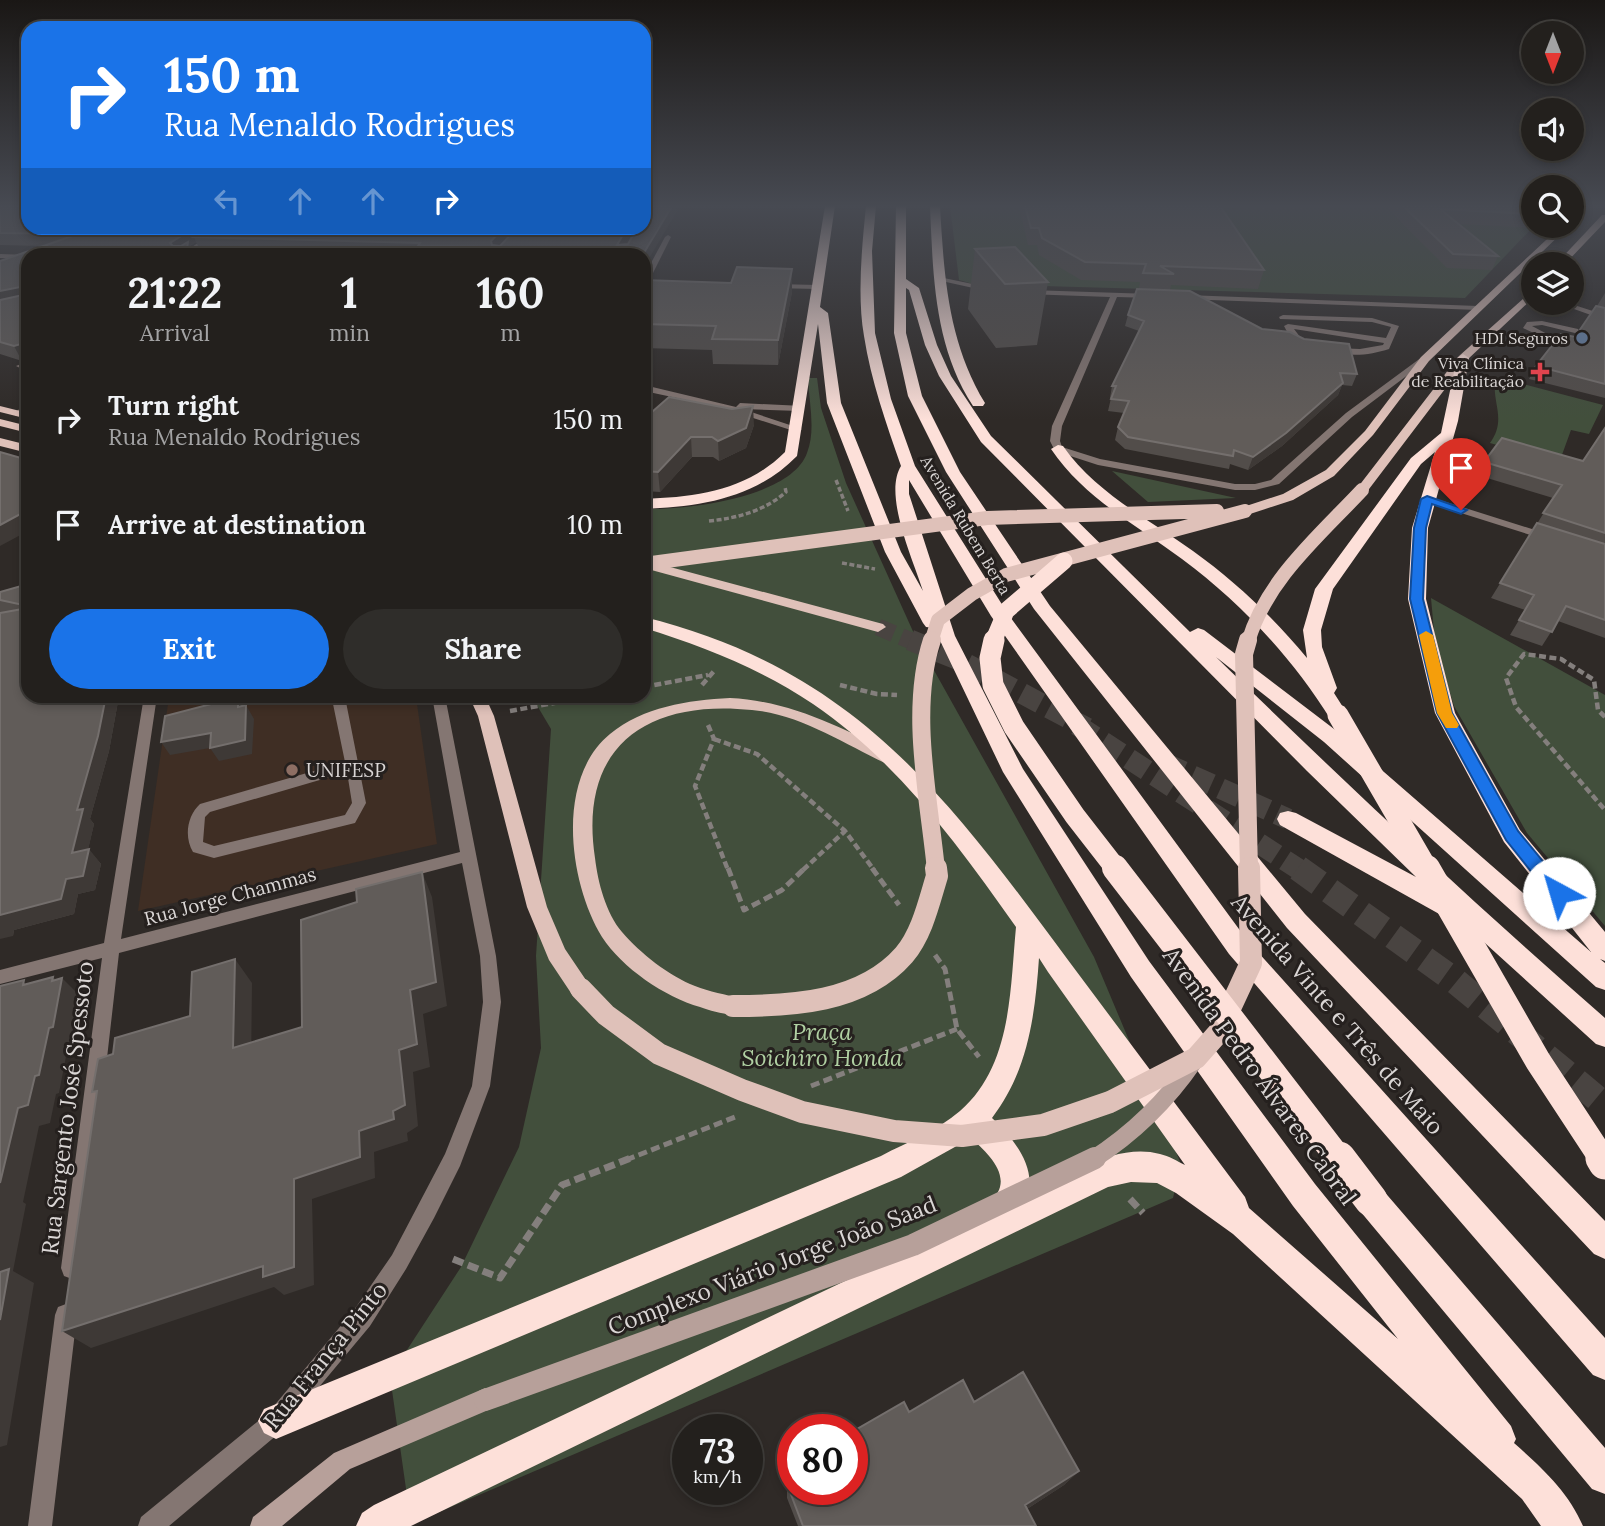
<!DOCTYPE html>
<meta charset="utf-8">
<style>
:root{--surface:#23201d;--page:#2f2d2a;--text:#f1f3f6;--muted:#a3a3a4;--line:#403e3b;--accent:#1a73e8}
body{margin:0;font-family:Lora,serif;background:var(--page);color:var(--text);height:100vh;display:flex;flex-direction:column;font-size:26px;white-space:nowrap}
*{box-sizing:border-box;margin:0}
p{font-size:23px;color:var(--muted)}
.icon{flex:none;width:38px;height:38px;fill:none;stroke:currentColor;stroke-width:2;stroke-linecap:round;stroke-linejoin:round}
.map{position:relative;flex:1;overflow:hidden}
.panel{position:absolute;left:21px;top:248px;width:630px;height:455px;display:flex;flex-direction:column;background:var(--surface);border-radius:21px;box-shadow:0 4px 10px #0003,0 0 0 2px var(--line)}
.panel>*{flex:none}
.banner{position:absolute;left:21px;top:21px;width:630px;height:214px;border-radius:21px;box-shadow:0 4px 10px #0003,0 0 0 2px var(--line);background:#1a73e8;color:#fff;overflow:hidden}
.needle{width:46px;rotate:180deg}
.controls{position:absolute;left:1521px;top:21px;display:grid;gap:14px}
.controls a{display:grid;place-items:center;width:63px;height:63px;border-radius:50%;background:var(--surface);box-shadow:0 4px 10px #0003,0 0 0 2px var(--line);font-size:35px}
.speed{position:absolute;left:672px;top:1414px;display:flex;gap:14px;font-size:35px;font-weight:700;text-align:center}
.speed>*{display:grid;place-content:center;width:91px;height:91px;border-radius:50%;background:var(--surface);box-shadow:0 4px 10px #0003,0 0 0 2px var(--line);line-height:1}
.speed small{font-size:18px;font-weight:400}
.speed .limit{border:10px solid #d22;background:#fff;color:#111}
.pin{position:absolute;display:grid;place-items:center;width:60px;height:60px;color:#fff;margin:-72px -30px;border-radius:50% 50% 50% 0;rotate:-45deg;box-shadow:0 0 7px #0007}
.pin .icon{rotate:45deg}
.me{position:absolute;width:77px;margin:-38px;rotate:321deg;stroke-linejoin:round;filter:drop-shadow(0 0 5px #0008)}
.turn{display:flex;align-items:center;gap:24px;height:147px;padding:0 28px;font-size:32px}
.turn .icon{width:91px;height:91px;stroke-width:2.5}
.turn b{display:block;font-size:49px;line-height:60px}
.lanes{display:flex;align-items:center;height:66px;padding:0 28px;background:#0003;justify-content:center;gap:35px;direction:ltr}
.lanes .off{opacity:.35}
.eta{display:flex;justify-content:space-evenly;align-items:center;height:119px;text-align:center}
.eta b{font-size:42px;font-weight:700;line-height:49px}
.action{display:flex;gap:14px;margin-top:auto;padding:14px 28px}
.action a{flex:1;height:80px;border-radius:42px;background:var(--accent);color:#fff;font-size:28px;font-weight:700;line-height:80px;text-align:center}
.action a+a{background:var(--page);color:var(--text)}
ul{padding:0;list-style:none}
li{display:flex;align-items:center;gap:21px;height:105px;padding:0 28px}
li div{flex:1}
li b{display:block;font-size:26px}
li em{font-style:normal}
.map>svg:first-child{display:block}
</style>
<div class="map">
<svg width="1605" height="1526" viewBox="0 0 1605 1526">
<rect width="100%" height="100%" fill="#2f2a27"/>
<path fill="#3f2e24" d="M169,697h247l21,147 -299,67z"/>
<path fill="#424f3c" d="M950,206h530l54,20 -69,72 -492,-14 -14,-4z
M1496,377l107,28 -14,29 -18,-4 -12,33 -69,-20c18,-25 0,-42 6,-66z
M808,378h9l4,30 25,75 70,155 178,319 87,207 -8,34 -762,326 -21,-148 71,-109 58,-120 22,-99 -5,-92 15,-227 -19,-32 112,-1v-187c41,1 147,-11 163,-56 9,-23 2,-50 1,-75z
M1112,471l124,27 -88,4z
M1431,598l174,97v231l-78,-93 -73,-127 -19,-64z"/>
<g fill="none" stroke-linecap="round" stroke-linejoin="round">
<path stroke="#494441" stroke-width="17" stroke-dasharray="17 8" stroke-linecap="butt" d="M878,627l36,15"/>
<path stroke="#494441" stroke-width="21" stroke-dasharray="21 10" stroke-linecap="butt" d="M910,640l49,20 128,68
M1077,725l223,145
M1164,763l124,56"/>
<path stroke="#494441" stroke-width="26" stroke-dasharray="26 13" stroke-linecap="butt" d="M1298,868l156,112 151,125"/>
<path stroke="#847f7d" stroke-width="3.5" stroke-dasharray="5 2.5" stroke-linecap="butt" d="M836,480l12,31
M709,521c29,-3 55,-10 77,-29l-1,-5
M842,563l33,6"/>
<path stroke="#847f7d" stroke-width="4.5" stroke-dasharray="7 3.5" stroke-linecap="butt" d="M702,685l12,-14
M840,685l37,9 20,1
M644,687l64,-12
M510,711l82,-15
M1605,717l-7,-7 -4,-30 -33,-21 -37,-5 -18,24 10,29 89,103
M708,725l6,14 -19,47 33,84
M714,739l43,15 88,77 29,39
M803,870l42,-39"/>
<path stroke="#847f7d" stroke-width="5" stroke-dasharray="9 4.5" stroke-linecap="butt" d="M728,868l16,42 38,-20 23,-22
M872,868l27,37
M935,955l10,14 12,60 22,28
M811,1086l146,-57
M626,1160l109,-43"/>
<path stroke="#847f7d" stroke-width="7" stroke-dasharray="11 5" stroke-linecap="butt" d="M1130,1199l13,14
M453,1259l47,19 62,-93 69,-27"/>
<path fill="#847672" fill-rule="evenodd" d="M668,235l3,2 -22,44 -5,2v-7l21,-39z
M1283,315l89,3 27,8 -10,23c-18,6 -42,9 -59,1l4,-2 26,1 23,-4 1,-2 -90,-14 13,17 -4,2 -11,-7 -8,-15 4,-2 98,14 5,-11 -19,-5 -92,-3 -1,-2z
M1542,321l36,8 1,2 -4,2 -33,-8 -10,1 17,9 -4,7h-6l1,-6 -17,-8 4,-6z
M28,361v5l-8,2 -4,-2z
M28,405v6l-12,5 -4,-3z
M313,696h54l-6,4 -15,2 20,101 -11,20 -141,35 -21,-6c-9,-15 -6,-36 7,-48l145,-42 -12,-58 -12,-1zM347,772l5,31 -7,12 -131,31 -11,-4 2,-25 5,-5z"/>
<path fill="#847672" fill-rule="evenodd" d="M221,228h7l-42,28h-8z
M0,254l28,1 2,1h-2v3l-28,-1z
M939,277l48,10 4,2 -4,2 -50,-11z
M775,284l43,1 4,2 -4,2 -46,-1z
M1029,290l123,4 4,2 -4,2 -35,-1 -55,129 -2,15 2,6 38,12 135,25h20l16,-4 75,-67 76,-56 7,2 -77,58 -73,67 -24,6h-20l-137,-25 -43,-14 -5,-10 2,-15 58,-129 -84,-3z
M1186,295l292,11 4,2 -4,2 -295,-11v-4z
M1557,303h11l37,12v5z
M644,385l92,22 4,-4 63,3 1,2 -4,3 -58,-2 60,20 -5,3 -78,-25 -75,-16z
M1427,496l124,39 1,2 -5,3 -4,-1 -120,-38v-4z
M144,696h13l-36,243 339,-87 -28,-156h13l51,260 5,46 -11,84 -30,80 -26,52 -28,51 -36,57 -86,103 -115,97h-31l3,-9 127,-104 86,-103 38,-55 53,-101 27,-68 11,-84 -3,-46 -18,-93 -343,90 -36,315 -3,8 -8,3 -8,-3 -3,-8 41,-310 -102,26v-14l104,-27z
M66,1304l8,3 3,8 -25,211h-24l27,-211 3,-8z"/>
<path fill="#b7a09a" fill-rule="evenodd" d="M485,1388l8,4 4,8 -4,8 -143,61 -68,57h-32l3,-9 81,-64z"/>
<path fill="#dfc1b9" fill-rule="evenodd" d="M1579,206h8l-15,15v-6z
M1602,215h3v7l-40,42h-9z
M1561,226h8l-140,135 -56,74 -39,41 -41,24 -43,14h-10v-6l43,-14 43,-24 39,-39 56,-74z
M1533,290v8l-66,62 -101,133h-8v-6l101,-131z
M0,406l28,7v6l-28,-7z
M0,419l28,7v7l-28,-7z
M0,438l28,7v8l-28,-7z
M644,560l239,64 3,3 -8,5 -234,-64z
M469,696h16l9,20 53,191 18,42 27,40 -3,7 -8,2 -8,-2 -24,-36 -22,-53 -49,-191z
M730,698c61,3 112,30 167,57l3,4 -9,6 -6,-2c-42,-20 -86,-49 -133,-53 -105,-11 -174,36 -157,148 3,25 11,55 27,74 18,21 47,44 73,54 14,6 31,8 46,13l3,7 -3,7c-12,4 -29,-2 -41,-6 -35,-10 -78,-39 -98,-70 -33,-54 -47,-158 8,-203 33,-27 78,-34 120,-36z"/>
<path fill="#fde0d9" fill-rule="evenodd" d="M825,206h10l-15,101 8,6 13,90 60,149 22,39c-10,-32 -40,-96 -22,-125 -15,-43 -30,-85 -37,-130 -7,-40 -2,-90 2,-130h10l-4,45 3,82 16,66 24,67 93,148 239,326 358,398v42l-12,-5 -364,-421 -238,-338 -82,-136v14l46,142 68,133 126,192 166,223 196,242 5,13 -2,4c27,24 54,48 69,83h-42l-19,-27 -289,-265 -57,-41 -19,-10 -26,-1 -23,5 -697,339h-55l6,-13 12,-8 616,-293 -1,-4c3,-7 9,-14 11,-21 5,-19 -17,-38 -29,-49l-70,39 -625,262 -12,-6 -6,-12 6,-12 617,-253c26,-14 56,-25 79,-45 52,-45 50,-121 56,-184 -57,-81 -119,-166 -203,-223 -52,-35 -110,-58 -169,-76v-11c210,52 302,178 424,343 59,79 118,158 177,237l4,11 149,131 -105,-133 -162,-229 -128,-205 -69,-144 -8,-1 -3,-4 -38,-71 -58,-149 -9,-79 -21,132c-41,42 -96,51 -153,53v-10c53,-2 102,-8 141,-47zM1039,958l9,14 137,193c-8,-4 -16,-9 -25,-11 -44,-12 -94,22 -132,40 8,-29 -16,-57 -36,-76 36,-47 43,-102 47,-160z
M896,206h10v73l13,9 18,57 14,31 40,60 199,196 8,-4 6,2 134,102 253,220 -87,-110 -69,-129 -27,-114 4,-71 23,-76 -14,12 -88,125 -12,41 1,17 15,41 -3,5 14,22 -3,5h-14c-39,-63 -90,-117 -149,-161 -47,-35 -98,-61 -131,-110l7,-4 5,1c33,47 84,72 130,105 42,30 81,67 114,107l-4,-28 12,-41 96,-131 30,-25 16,-75 6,-4 6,4 -11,63 -30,107 -2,71 29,114 65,117 85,102v29l-5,-2 5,4v27l-9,-3 -272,-245 -108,-85c127,124 256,245 389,361v29l-9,-3 -121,-110 -195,-109 -3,-6 3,-6 8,-2 8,2 120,64 -109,-106 -326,-329 -42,-66 -14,-31 -16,-55 -3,-2v45l16,63 38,76 90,134 255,308 300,307v38l-11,-5 -307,-326 -253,-319 -88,-137 -38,-76 -14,-63z
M930,206h10c4,70 8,136 45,197l-2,3h-10c-39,-60 -40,-131 -43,-200z
M1371,1185l11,4 223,259v46l-13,-5 -232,-278 -4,-11 4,-11z"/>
<path stroke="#b7a09a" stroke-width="18" d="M1092,1160c42,-27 74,-58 102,-99"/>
<path stroke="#b7a09a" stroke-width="22" d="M485,1400l428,-155 182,-87"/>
<path stroke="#dfc1b9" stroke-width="14" d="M644,564l343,-46 230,-7
M931,642l7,-22 34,-26 34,-19 239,-64
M1248,642c18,-62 72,-107 114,-152"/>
<path stroke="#dfc1b9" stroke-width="18" d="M932,640c-23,70 -3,158 4,230
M1248,640l-4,14 5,216"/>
<path stroke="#dfc1b9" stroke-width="22" d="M581,989l25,26 53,39 83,36 60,22 92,19 68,5 81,-11 67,-23 86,-44 23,-26 32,-69 -2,-95
M733,1006c58,0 129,-3 171,-51 18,-21 25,-53 33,-79l-1,-8"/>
<path stroke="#fde0d9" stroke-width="17" d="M993,642l13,-31 58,-50"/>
<path stroke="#fde0d9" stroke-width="21" d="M994,640l-4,18 3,27 21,42 61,89 42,54
M1338,715l90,155"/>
<path stroke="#fde0d9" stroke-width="26" d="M1115,868l225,292
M1427,868l111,193 65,99"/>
<path stroke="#fde0d9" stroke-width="33" d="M1339,1158l32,42
M1602,1158l3,5"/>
</g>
<path fill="#524d4a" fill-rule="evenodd" d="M0,206l28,22h616v28h-245l-199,-6 -4,-8 -6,4 3,8 -165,2v104l-6,1 -22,-7v-93l43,-15 -43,-1zM633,233h1l-6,11 -2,1z
M1019,206h286l-1,3 -82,-1 42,62 -6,19 -87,-4 -1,5 92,39 95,45 -5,12 -10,-1 -4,10 -56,51 -34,24 -18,-6 -1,5 -104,-20 -10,-9 3,-13 6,-14 -16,-2 3,-13h-1l2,-12 27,-55 -14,-5 3,-11 11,-26 1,-7 -59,-2 -42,-25 -2,-10h-9z
M1385,206h148v20h5l-2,2 -78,-4 40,32 -6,14 -45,-2z
M975,249l73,33 -11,63 -41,3 -28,-39z
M644,280l148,12 -14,73 -65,-1 -1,-14 -68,-2z
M1605,293v105l-76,-19 7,-13 39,-29 22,-31z
M644,419l110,6 -8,23 -27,13 -6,-4h-21l-32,35 -16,-1z
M1605,428v210l-47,-17 -16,25 -32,-11 15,-25 -34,-12 62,-100 -76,-23 7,-13 99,-1z
M28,584v112h91l-10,55 -19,68 4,5 -6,25 13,15 -6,26 -17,4 -4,20 -60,16 -1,6 -11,-324h-2v-20z
M974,1402l105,69 -15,14 -37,24 9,17h-238l-11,-28v-14l65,5v-57l57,-20z"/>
<path fill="#3e3936" d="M672,206h8l-36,61v-11h-2z
M194,228h24l-24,9 2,5 -6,4 3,10h-18l-5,-13z
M504,228h14l-18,19h-8l-1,-6z
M627,228h5l1,5 -13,23 -3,-11z
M792,269v23l-14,73v-25z
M20,287l7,13 -27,6v-15z
M28,342v18l-6,1 -8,-15z
M1343,383l-5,12 -56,51 -34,24 5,-13z
M753,406l1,19 -8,23 -27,13 -1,-20z
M691,437l1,20 -32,35 -2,-20z
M28,510v21l-28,15v-21z
M106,696h13l-10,55 -19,68 4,5 -10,44 -12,-15 5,-43z
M238,697l8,14 -8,-4z
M246,705l8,14 -2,35 -33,7 -9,-13 -40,7 -9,-13z
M89,849l12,15 -6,26 -17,4 -4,20 -60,16 -1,6 -13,3v-24l66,-36z
M422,872l10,25 15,109 -24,8 7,53 -17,5 5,54 -11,7 1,8 -34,11 1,26 -63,21 2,86 -30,10 -10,-8 -183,61 -29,-17 232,-152 65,-48 34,-20 6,-61 11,-60z
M235,959l17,24 -1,87 -18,-22z
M53,977l8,7 1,-6 19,19 -9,49h-4l-9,47 -3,1 -6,29 -11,3 -16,76 3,2 -13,67 21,12 -27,162 -7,2v-264l18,-75z
M1079,1471l-15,14 -51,33 12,-13z"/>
<path fill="#615c59" stroke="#746f6d" stroke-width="2" d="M0,206h28v22h166l-24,15 3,3h8l7,-4 -2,14h-158v86l-14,4 -14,-4v-42l23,-5v-6l-3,-2 -20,4v-30l78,-27 -78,-1z
M644,206h28l-30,50 -125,-4 -10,-5 -89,-1 2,-3 -226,-6 15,-9h295l-13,13 1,4 8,1 17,-18h110l-10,17 11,-1 9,-16h7z
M1025,206h195l44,64 -104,-4 14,8 -31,-1 3,-9 -61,-2 -43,-24 -3,-10h-8z
M1403,206h130v8l-93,-5 58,47 -45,-2z
M1015,247l33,35 -43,2 -30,-35z
M737,267l55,2 -14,71 -66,-1 4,-13 -72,-2v-44l87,3z
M1137,289l53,2 72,38 28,3 14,7 45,5 8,30 -17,-1 3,10 -57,50 -33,24 -19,-7 -1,6 -105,-19 -10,-10 11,-26 -18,-2 5,-13h-4l32,-65 -16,-6z
M1596,306l9,2v76l-69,-18 25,-32 14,3z
M669,397l63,12 21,-3 -7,22 -28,13 -6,-4h-21l-33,35 -14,-1v-52z
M1605,428v105l-62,-20 19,-28 -78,-23 18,-24 81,23z
M0,452l28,8v50l-28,15z
M1537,523l68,21v76l-39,-14 -14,26 -33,-12 15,-25 -34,-12z
M28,584v22l-28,-6v-8z
M28,608v88h78l-8,40 -21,74 6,-1 -11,44 17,-4 -6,27 -17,3 -5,20 -61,16v-302z
M238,697v10l8,-2 -1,35 -35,8 1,-15 -50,9 4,-26z
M422,872l14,110 -26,8 7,54 -18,6 6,55 -12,6 1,8 -35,12 1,26 -66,22v88l-31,10v-11l-201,65 35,-240 -5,1 6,-33 15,-5 2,-16 75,-22 2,-44 43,-13 -2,89 69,-21 -1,-107 56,-18 -1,-13z
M53,977l-1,4 10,-3 -9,49 -4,1 -10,47 -4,1 -7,29 -10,3 -18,75v-197l24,-6 -1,5z
M9,1269l-9,51v-48z
M1023,1372l56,99 -54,34 11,21h-233l-16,-42 6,-3v8h59v-44l5,-2 -5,-11 52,-30 5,10 54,-32 11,22z"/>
<linearGradient id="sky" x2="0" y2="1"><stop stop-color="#1a1715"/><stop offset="0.49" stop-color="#474a52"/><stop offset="1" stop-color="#474a52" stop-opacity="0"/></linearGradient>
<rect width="1605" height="420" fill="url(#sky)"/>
<path fill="#1a73e8" stroke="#114b97" stroke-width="2" d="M1427,496l40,14 -6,4 -29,-10 -6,24 -3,71 29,114 66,118 47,57 3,5 -3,5 -6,2 -7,-2 -46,-58 -69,-127 -27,-114 4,-71 7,-29z"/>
<path fill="#f59e0b" d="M1426,631l7,4 19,78 7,12 -2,3h-11l-9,-15 -18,-78z"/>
<circle fill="#5c6f8a" stroke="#25201e" stroke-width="2.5" cx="1582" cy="338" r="7"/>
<path fill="#e0444e" stroke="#25201e" stroke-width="2.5" d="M1536.5 361.5h7v7h7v7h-7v7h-7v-7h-7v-7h7z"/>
<circle fill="#8d6e63" stroke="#25201e" stroke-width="2.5" cx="292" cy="770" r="7"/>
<g text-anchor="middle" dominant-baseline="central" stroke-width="6" stroke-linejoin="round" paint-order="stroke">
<g font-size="16" fill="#dad6d5" stroke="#25201e" text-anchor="end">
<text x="1568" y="338">HDI Seguros</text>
<text x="1524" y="363">Viva Clínica<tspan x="1524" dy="18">de Reabilitação</tspan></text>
</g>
<g font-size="16" fill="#dad6d5" stroke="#25201e">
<text transform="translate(966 525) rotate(59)">Avenida Rubem Berta</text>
</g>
<g font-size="19" fill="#dad6d5" stroke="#25201e" text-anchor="start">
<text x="306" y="770">UNIFESP</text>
</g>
<g font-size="19" fill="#dad6d5" stroke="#25201e">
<text transform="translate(230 896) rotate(-15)">Rua Jorge Chammas</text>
</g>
<g font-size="23" fill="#dad6d5" stroke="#25201e">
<text transform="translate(1338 1014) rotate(49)">Avenida Vinte e Três de Maio</text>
<text transform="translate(1260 1076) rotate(54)">Avenida Pedro Álvares Cabral</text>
<text transform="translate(67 1108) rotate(-83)">Rua Sargento José Spessoto</text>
<text transform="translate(772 1265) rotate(-21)">Complexo Viário Jorge João Saad</text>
<text transform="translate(325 1355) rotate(-51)">Rua França Pinto</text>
</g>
<g font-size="23" font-style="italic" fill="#b0d0a2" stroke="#25201e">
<text x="822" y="1031">Praça<tspan x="822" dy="26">Soichiro Honda</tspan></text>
</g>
</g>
</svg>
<div class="controls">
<a><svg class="needle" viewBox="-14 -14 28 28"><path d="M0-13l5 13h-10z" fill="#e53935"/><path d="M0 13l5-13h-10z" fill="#a3a3a4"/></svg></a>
<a><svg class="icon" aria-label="sound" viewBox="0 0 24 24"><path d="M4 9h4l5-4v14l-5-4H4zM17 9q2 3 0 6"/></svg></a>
<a><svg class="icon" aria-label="search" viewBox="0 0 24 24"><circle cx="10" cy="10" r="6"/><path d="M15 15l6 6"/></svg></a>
<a><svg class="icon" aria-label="layers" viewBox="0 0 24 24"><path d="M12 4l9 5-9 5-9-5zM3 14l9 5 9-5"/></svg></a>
</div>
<div class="speed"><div>73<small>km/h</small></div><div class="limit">80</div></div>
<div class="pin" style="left:1461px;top:510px;background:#d93025"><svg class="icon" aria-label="arrive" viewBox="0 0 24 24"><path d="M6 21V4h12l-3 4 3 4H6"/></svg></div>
<svg class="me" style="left:1559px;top:893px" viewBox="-20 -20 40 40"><circle r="19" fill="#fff"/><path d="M0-13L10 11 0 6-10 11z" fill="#1a73e8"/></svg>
<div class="banner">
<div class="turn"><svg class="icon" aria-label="right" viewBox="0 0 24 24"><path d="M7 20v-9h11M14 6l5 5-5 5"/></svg><div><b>150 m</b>Rua Menaldo Rodrigues</div></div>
<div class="lanes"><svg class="icon off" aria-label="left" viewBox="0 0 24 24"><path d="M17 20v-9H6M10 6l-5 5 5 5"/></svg><svg class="icon off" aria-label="ahead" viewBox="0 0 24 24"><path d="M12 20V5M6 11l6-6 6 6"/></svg><svg class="icon off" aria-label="ahead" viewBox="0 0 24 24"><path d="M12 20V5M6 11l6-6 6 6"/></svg><svg class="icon" aria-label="right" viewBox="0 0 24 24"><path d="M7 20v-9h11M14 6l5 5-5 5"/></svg></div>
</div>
<section class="panel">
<div class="eta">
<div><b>21:22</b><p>Arrival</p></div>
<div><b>1</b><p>min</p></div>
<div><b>160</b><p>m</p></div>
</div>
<ul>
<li><svg class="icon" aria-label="right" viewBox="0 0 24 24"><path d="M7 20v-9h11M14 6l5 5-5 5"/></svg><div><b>Turn right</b><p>Rua Menaldo Rodrigues</p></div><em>150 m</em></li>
<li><svg class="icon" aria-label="arrive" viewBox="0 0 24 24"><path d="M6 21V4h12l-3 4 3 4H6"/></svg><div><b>Arrive at destination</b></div><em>10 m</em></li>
</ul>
<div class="action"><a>Exit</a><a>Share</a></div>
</section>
</div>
